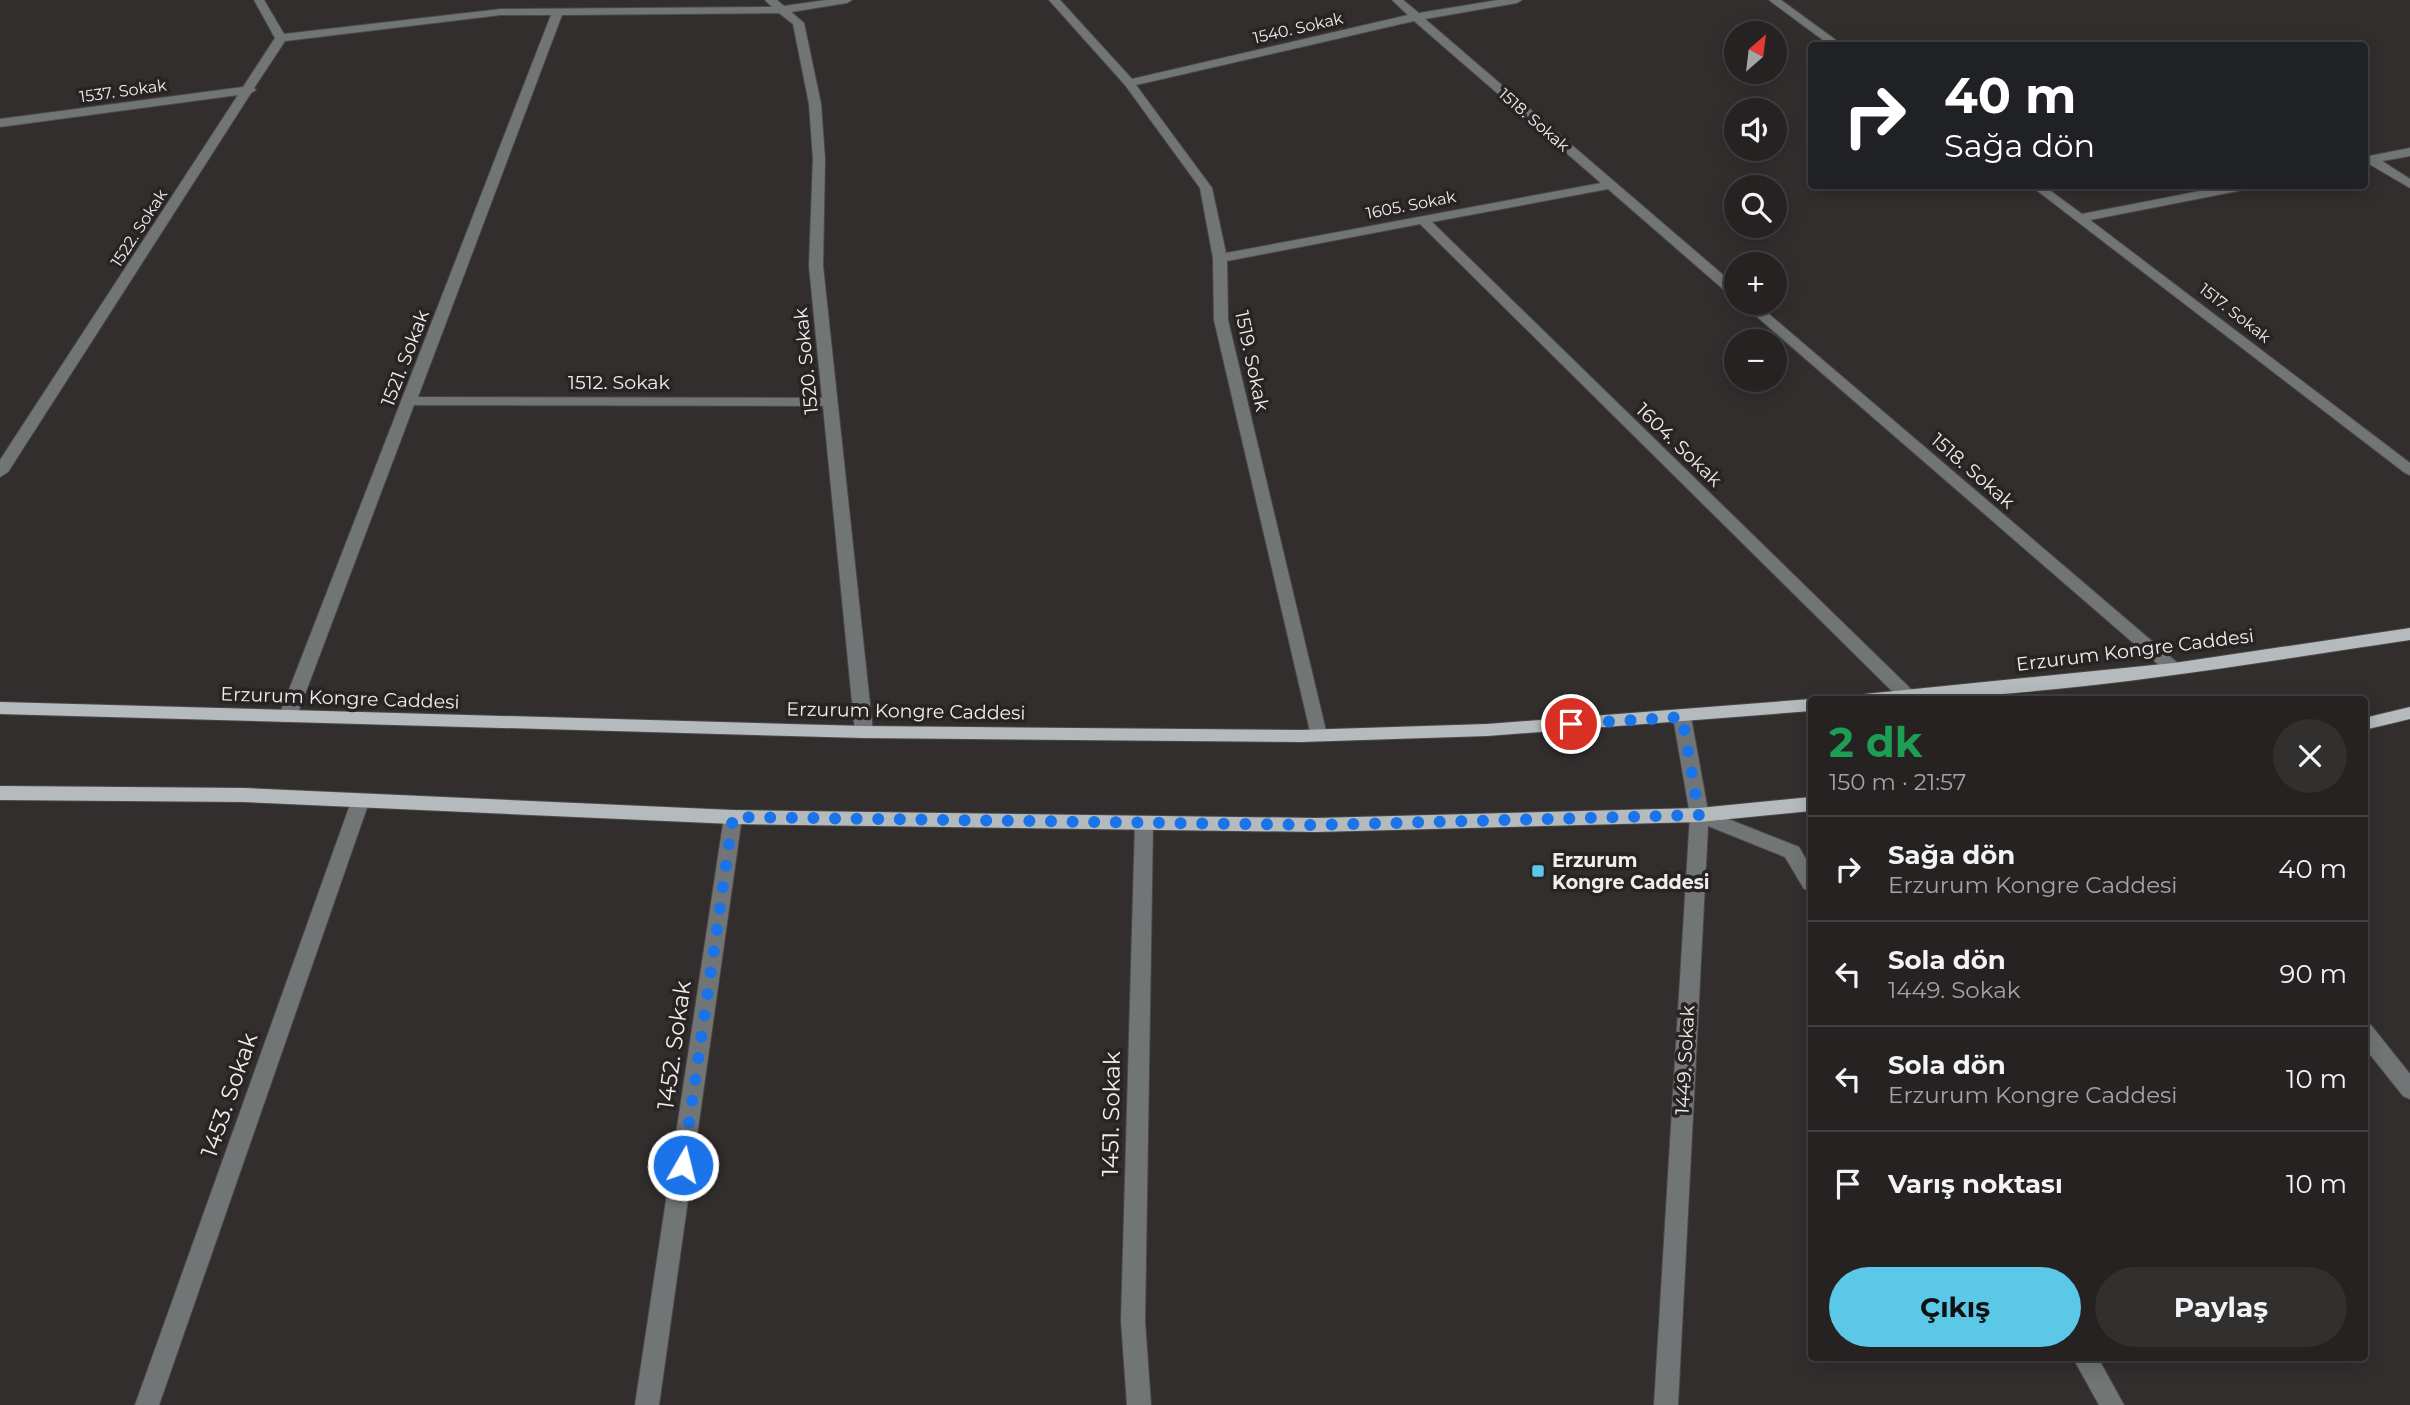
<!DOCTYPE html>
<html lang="tr">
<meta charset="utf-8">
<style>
:root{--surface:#262222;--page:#322f2f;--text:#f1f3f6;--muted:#a4a4a5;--line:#423f40;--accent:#5ac8e6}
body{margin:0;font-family:Montserrat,sans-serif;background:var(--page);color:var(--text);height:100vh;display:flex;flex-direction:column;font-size:26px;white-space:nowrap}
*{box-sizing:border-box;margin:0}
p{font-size:23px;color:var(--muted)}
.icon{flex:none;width:38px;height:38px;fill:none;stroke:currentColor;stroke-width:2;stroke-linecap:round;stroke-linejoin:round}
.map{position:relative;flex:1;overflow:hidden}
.details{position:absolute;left:1808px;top:696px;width:560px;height:665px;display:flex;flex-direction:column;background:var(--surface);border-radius:7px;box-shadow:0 4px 18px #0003,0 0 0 2px var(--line)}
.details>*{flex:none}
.banner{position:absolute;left:1808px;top:42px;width:560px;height:147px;border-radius:7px;box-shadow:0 4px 18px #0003,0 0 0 2px var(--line);background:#202124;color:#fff;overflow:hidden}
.needle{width:46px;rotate:28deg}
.tools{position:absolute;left:1724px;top:21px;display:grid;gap:14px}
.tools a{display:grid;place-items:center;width:63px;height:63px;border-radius:50%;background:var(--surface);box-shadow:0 4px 18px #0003,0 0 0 2px var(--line);font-size:35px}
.pin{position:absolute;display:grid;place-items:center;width:60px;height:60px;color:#fff;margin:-30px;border:4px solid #fff;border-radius:50%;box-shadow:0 2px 7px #0007}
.me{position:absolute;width:77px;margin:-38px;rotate:8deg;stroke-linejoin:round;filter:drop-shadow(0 0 5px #0008)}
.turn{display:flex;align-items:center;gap:24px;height:147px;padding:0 21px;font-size:32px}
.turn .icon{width:91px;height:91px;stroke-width:2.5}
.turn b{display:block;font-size:49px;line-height:60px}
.round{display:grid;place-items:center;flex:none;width:74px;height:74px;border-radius:37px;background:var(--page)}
.headline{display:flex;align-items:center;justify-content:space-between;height:119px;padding:0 21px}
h1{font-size:42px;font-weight:700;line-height:52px;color:#1e9e55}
.cta{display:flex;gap:14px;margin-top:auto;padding:14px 21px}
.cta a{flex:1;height:80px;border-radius:42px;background:var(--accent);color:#111;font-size:28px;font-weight:700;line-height:80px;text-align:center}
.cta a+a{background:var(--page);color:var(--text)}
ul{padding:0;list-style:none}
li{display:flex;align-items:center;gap:21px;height:105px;padding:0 21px;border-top:2px solid var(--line)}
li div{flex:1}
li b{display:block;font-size:26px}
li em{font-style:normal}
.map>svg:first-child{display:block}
</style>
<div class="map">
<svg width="2410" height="1405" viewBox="0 0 2410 1405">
<rect width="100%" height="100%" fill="#322e2d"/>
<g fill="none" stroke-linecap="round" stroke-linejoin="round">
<defs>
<path id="minor" d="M254,0h10l20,34 217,-25 271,-2 -7,-7h12l7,6 42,-6h26l-5,3 -56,9 13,11 17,81 4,55 -2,107 50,466 -3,5h-12l-3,-5 -32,-326 -409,-1 -118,313 -3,4h-12l-3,-4 273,-703h-50l-216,26 -31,47 2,2 -5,3 -243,379 -8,5v-17l238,-365 -238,32v-8l243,-32 32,-49zM779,13l14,11 16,80 4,55 -4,107 13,132 -404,-1 144,-382z
M1049,0h11l72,79 276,-64 -16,-15h11l16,13 79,-13h24l-5,3 -92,16 311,267v11l-5,-1 -123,-107 -176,33 482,470 3,4 -3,4h-13l-481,-476 -193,37 1,59 99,415 -3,5h-12l-98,-420 -1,-62 -13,-70 -75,-103zM1414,21l187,162 -375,70 -14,-65 -76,-103z
M1769,0h12l63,46h-13z
M2410,148v8l-28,5 28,18v9l-41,-24 -5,1v-8z
M2031,186h13l38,28 144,-28h23l-6,4 -153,30 320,243v12l-5,-2z
M1741,303h15l424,362 3,4 -3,4h-12z
M1682,711l6,2 3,4 17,94 91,36 12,21v23l-7,-2 -19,-32 -77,-31 -30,579h-24l36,-590 -17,-98 3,-4z
M360,795l7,2 2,5 -210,603h-24l216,-603 2,-5z
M733,810l7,2 2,5 -83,588h-24l89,-588 2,-5z
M1144,816l7,2 2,5 -8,498 6,84h-24l-6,-84 14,-498 2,-5z
M2364,1022l7,3 39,49v25l-7,-3 -39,-49z
M2073,1358h25l26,47h-25z"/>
<path id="major" d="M2410,628v12c-182,27 -369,60 -554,60l9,-6 309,-31z
M1811,699l4,1h-4v11l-324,25 -186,6 -437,-4 -864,-24v-12l864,24 437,4 186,-6z
M2410,707v12l-46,11v-12z
M0,786l244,2 489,22 583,8 383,-10 112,-11v14l-112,11 -383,10 -583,-8 -489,-22 -244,-2z"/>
</defs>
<use href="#minor" stroke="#4d4948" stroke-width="2"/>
<use href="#major" stroke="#4d4948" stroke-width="2"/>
<use href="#minor" fill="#727576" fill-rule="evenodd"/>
<use href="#major" fill="#b5bbbc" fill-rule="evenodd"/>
</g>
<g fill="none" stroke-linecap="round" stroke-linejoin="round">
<path stroke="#1a73e8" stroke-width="12" stroke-dasharray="0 21.6" d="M683,1165l50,-348 583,8 383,-10 -17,-98 -111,7"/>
</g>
<rect fill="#5ac8e6" stroke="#282423" stroke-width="2.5" x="1531" y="864" width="14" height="14" rx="3.5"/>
<g text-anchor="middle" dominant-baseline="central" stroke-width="7" stroke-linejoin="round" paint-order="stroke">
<g font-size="16" fill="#f0edec" stroke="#282423">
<text transform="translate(1298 28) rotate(-13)">1540. Sokak</text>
<text transform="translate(123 91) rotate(-8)">1537. Sokak</text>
<text transform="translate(1534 120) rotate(41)">1518. Sokak</text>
<text transform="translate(1411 205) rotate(-11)">1605. Sokak</text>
<text transform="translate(139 228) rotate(-57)">1522. Sokak</text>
<text transform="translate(2235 313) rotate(38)">1517. Sokak</text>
</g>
<g font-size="19" fill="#f0edec" stroke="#282423">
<text transform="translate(405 358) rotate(-69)">1521. Sokak</text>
<text transform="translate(806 361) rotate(-96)">1520. Sokak</text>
<text transform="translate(1252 361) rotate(78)">1519. Sokak</text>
<text x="619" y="382">1512. Sokak</text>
<text transform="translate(1679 445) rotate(44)">1604. Sokak</text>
<text transform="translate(1973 471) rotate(41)">1518. Sokak</text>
<text transform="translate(2135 650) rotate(-7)">Erzurum Kongre Caddesi</text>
<text transform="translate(340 698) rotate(2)">Erzurum Kongre Caddesi</text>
<text transform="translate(906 711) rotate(1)">Erzurum Kongre Caddesi</text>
<text transform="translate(1685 1060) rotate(-87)">1449. Sokak</text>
</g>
<g font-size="19" font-weight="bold" fill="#f0edec" stroke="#282423" text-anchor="start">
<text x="1552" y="860">Erzurum<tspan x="1552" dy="22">Kongre Caddesi</tspan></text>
</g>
<g font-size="23" fill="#f0edec" stroke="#282423">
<text transform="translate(674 1045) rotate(-82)">1452. Sokak</text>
<text transform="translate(229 1095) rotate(-71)">1453. Sokak</text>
<text transform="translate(1111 1114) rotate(-89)">1451. Sokak</text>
</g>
</g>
</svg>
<div class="tools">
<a><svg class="needle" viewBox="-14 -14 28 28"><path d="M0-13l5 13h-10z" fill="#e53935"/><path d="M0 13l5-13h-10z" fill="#a4a4a5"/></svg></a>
<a><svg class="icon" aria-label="sound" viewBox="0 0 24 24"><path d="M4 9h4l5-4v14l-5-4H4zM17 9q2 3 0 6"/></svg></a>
<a><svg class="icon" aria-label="search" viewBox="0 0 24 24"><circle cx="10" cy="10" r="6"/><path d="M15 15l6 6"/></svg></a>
<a>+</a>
<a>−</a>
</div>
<div class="pin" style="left:1571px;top:724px;background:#d93025"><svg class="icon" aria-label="arrive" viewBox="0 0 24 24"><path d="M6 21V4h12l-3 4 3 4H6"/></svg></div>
<svg class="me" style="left:683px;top:1165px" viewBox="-20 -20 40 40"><circle r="17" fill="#1a73e8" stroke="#fff" stroke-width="3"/><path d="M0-11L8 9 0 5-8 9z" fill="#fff"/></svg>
<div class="banner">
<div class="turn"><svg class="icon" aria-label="right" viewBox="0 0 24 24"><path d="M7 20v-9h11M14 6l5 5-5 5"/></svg><div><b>40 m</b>Sağa dön</div></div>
</div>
<section class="details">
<div class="headline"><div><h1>2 dk</h1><p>150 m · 21:57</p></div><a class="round"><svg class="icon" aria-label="close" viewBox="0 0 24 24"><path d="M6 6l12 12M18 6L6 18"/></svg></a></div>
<ul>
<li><svg class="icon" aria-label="right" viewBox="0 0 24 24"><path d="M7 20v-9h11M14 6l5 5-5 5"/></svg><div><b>Sağa dön</b><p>Erzurum Kongre Caddesi</p></div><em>40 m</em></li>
<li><svg class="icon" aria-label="left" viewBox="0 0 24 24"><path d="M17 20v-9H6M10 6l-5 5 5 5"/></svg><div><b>Sola dön</b><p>1449. Sokak</p></div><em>90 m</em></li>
<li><svg class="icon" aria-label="left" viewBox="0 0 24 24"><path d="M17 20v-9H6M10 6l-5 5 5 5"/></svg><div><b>Sola dön</b><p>Erzurum Kongre Caddesi</p></div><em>10 m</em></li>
<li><svg class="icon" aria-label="arrive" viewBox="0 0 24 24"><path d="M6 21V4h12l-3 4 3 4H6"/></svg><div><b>Varış noktası</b></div><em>10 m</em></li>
</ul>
<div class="cta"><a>Çıkış</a><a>Paylaş</a></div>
</section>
</div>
